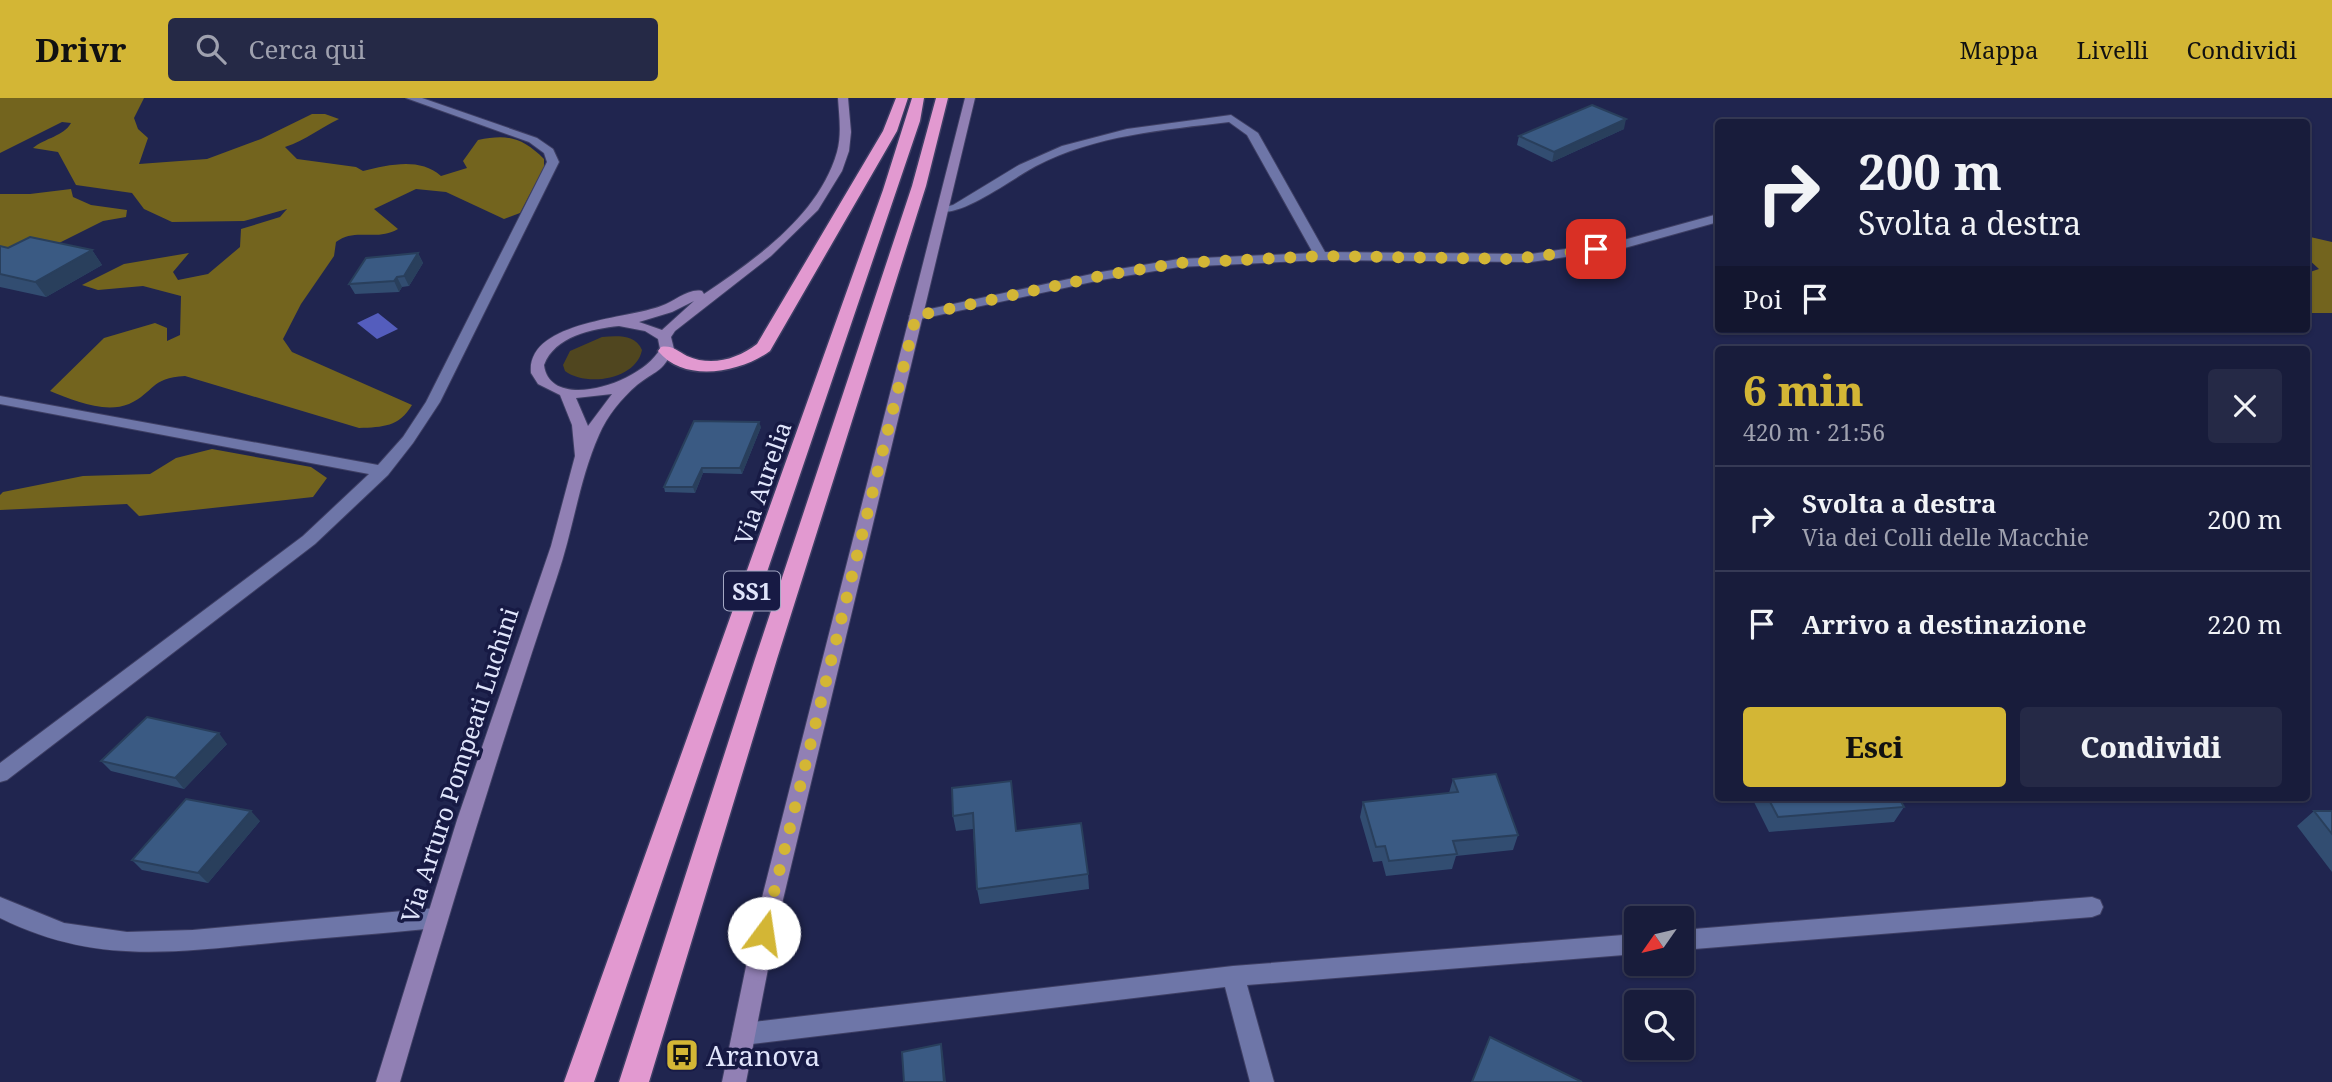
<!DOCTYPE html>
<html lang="it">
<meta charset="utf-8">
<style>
:root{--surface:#181c3b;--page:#252946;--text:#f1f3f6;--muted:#9fa1af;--line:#363a55;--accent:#d3b635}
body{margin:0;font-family:"Noto Serif",serif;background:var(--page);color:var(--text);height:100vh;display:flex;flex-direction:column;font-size:26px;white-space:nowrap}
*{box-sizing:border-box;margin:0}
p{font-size:23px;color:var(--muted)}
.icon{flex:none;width:38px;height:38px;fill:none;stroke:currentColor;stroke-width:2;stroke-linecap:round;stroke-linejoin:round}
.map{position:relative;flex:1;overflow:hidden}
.panel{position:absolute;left:1715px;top:248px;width:595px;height:455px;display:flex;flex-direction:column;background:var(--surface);border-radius:7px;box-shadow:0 2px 5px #0004,0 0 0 2px var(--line)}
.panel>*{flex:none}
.hud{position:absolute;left:1715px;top:21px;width:595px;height:214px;border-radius:7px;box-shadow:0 2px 5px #0004,0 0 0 2px var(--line);background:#181c3b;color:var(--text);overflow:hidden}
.needle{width:46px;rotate:236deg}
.tools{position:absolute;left:1624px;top:808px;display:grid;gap:14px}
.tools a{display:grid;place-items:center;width:70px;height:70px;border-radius:7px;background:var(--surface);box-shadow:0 2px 5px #0004,0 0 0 2px var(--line);font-size:35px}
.pin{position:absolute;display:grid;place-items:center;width:60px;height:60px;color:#fff;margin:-30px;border-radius:14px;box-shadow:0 4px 10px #0006}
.me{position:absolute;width:77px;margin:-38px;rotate:14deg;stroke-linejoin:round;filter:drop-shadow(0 0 5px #0008)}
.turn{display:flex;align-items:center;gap:24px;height:147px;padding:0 28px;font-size:32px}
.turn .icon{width:91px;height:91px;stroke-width:2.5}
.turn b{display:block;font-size:49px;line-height:60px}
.then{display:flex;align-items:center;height:66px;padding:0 28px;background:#0003;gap:14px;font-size:26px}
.round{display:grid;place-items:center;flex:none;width:74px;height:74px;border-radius:7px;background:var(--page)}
.summary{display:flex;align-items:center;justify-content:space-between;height:119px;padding:0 28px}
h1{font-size:42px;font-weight:800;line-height:52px;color:var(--accent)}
.action{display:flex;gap:14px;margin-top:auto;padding:14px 28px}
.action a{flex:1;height:80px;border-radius:7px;background:var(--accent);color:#111;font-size:28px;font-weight:800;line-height:80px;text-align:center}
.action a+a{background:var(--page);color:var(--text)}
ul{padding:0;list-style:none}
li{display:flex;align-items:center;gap:21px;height:105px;padding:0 28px;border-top:2px solid var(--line)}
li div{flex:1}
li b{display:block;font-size:26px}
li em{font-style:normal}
header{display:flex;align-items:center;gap:42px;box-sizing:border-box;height:98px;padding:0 35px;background:var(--accent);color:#111}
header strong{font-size:33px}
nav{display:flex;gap:38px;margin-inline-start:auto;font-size:24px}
.search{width:490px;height:63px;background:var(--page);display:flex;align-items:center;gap:18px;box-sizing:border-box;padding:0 24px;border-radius:7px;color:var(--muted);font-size:26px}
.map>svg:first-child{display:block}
</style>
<header>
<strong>Drivr</strong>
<div class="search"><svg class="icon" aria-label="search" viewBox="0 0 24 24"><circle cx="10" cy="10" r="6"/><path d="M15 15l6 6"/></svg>Cerca qui</div>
<nav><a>Mappa</a><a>Livelli</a><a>Condividi</a></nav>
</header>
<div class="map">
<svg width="2332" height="984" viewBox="0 0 2332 984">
<rect width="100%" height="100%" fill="#20254f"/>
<path fill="#50461f" d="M602,239c15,-1 33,-3 40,13 -6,30 -56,37 -77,21l-2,-6 7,-14z"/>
<path fill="#73641e" d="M0,0h144l-10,20 4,11 10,9 -9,26 68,-5 54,-20 51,-25h13l14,5c-19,9 -33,21 -54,28l12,12 59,8 7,4c26,-6 56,-14 78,5l26,-8 -4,-7 15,-21c29,-6 44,-3 66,19v8l-24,46 -16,6 -58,-27 -30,-3 -42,20 24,20c-22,13 -43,-2 -62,13l-2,14 -33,48 -18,35 9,13 120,53c-13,22 -29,22 -53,23l-174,-52c-35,2 -30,16 -56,28 -25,10 -56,-4 -79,-13l54,-53 51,-15 12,5v13l13,-6 1,-39 -38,-10 -45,4 -16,-5 42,-21 65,-11 -16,19 5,8 30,-6 32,-27 1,-18 39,-12 7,-8 -43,12 -72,1 -28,-13 -12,-16 -56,-8 -18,-33 -25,-4c12,-10 31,-12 38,-25l-9,-1 -62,31z
M71,91l2,8 18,8 36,5 -1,7 -23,4 -46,23 -34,6 -23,-2v-54h30z
M2306,138l26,6v71h-25v-40l12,-4 -12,-11z
M212,351l99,18 16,11 -14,19 -174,19 -12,-12 -127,6v-15l3,-3 80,-16 67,-2 26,-16z"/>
<path fill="#545dbd" d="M378,215l20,16 -21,10 -20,-16z"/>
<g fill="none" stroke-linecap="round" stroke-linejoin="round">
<defs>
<path id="street" d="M406,0h16l115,40 16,11 6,13 -119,240 -27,41 -25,32 -73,69 -308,236 -7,2v-19l303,-227 66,-62 -369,-70v-8l378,69 25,-28 23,-35 121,-240 -3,-9 -15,-11z
M1231,17l27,18 67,119 206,2 89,-13 98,-27v8l-97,27 -90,13 -210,-2 -142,7 -78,13 -185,40 -7,-4 7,-4 185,-40 78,-13 134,-6 -66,-118 -18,-13c-66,8 -133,13 -193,44 -20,10 -82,57 -99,43l16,-4 66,-40 43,-19 65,-17z
M0,799l64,26 63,9 66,-2 243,-22 8,3 3,7 -3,7 -8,3c-58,6 -117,10 -175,16 -97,9 -170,19 -261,-26z
M2092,799l8,3 3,7 -3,7 -8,3 -410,33v-20z
M1636,836v20l-389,31 27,97h-24l-25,-95 -481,58 -8,-3 -4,-8 4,-8 8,-3 489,-57z"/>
<path id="secondary" d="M838,0h10l3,34 -2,19 -7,20 -24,39 -47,46 -96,75 -4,6 3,12c-13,25 -18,21 -37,36 -15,13 -30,31 -38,50 -20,45 -26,96 -42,142 -56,167 -108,336 -157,505h-24l81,-262 94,-274 24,-90 -3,-31 -12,-30 -22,-11 -7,-11c-5,-52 97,-54 130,-67 13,-4 27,-18 41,-15l2,3c52,-35 115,-79 133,-142 5,-18 2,-37 1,-54zM694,203l-32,29 -23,-8 33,-10zM619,228l26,5 13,8 2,10c-18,34 -110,64 -116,16 11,-29 48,-36 75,-39zM612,296l-24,32 -12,-28z
M965,0h10l-200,835 -29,149h-24l31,-149z"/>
<path id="highway" d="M896,0h12l-11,33 -127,220c-29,21 -85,33 -112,0l3,-4c11,-2 16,4 26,9 25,11 50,3 70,-12l126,-213z
M912,0h12l-4,23 -326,961h-30l319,-892z
M936,0h12l-22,88 -149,473 -128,423h-30l136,-423 157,-473z"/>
</defs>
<use href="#street" stroke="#3e3f64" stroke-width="2"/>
<use href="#secondary" stroke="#3e3f64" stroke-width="2"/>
<use href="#highway" stroke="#3e3f64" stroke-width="3"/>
<use href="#street" fill="#6e76a8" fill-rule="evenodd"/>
<use href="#secondary" fill="#9180b4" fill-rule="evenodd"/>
<use href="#highway" fill="#e299d0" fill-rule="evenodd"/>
</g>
<path fill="#324d71" d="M1624,31l-72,33 -35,-17 2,-9z
M0,148l8,2 84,2 10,15 -56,32 -46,-10z
M418,155l5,10 -14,23 -7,1 -3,5 -44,2 -6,-10z
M761,329l-19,47 -39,-1 -8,20 -30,-1 -1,-5z
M227,646l-43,45 -73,-18 -10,-10z
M1453,681l65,56 -5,15 -57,6 -4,13 -66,7 -4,-15 -9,1 -13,-45 3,-15 86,-9z
M1011,683l5,50 72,43 1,15 -109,15 -3,-15 -4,-60 -17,2 -3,-15z
M1752,700h147l5,9 -10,15 -125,10z
M2314,713h18v61l-35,-46z
M260,723l-52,62 -66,-13 -10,-10z"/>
<path fill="#293f5c" d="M1626,21l-2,10 -72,33 2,-10z
M92,152l10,15 -56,32 -11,-15z
M418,155l5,10 -14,23 -5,-10z
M397,179l5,10 -3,5 -5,-11z
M759,324l2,5 -19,47 -2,-6z
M702,370l1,5 -8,20 -2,-6z
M219,635l8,11 -43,45 -9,-11z
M251,713l9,10 -52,62 -10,-10z
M941,946l2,10 3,28h-2z"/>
<path fill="#3a5a83" stroke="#293f5c" stroke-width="2" d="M1592,7l34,14 -72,33 -35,-16z
M30,139l62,13 -57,32 -35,-8v-28l8,2z
M418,155l-14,23 -7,1 -3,4 -45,3 17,-26z
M694,323l65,1 -19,46h-38l-9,19h-29z
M147,619l72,16 -44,45 -74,-17z
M1496,676l22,61 -65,6 4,13 -68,7 -4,-15 -9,1 -13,-45 95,-10 -5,-13z
M1011,683l5,50 65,-8 7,51 -111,15 -4,-76 -20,3 -1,-28z
M1768,700h131l5,9 -126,10z
M186,701l65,12 -53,62 -66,-13z
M2314,713h18v23z
M1490,939l92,45h-110z
M941,946l3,38h-40l-2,-30z"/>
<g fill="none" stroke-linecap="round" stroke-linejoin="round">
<path stroke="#d3b635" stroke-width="12" stroke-dasharray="0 21.6" d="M764,835l152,-617 185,-40 78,-13 142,-7 193,3 82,-10"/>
</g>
<defs>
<symbol id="bus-square" viewBox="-11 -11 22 22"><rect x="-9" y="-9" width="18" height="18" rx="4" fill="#d3b635" stroke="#171a44"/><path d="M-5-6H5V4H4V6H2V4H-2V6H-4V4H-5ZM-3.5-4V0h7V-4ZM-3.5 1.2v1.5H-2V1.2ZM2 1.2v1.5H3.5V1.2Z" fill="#111"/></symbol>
</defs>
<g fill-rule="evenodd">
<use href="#bus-square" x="663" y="938" width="38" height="38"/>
</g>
<g text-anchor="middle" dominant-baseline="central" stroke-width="7" stroke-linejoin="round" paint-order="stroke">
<rect fill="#171a44" stroke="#a4a8c4" stroke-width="2" x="724" y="473.5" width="56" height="39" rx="5"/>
<g font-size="23" font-weight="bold" fill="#e0e5fb">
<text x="752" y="493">SS1</text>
</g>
<g font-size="24" fill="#e0e5fb" stroke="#171a44">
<text transform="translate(762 385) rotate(-71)">Via Aurelia</text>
<text transform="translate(459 667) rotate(-72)">Via Arturo Pompeati Luchini</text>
</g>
<g font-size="28" fill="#e0e5fb" stroke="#171a44" text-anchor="start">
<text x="706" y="957">Aranova</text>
</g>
</g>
</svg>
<div class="tools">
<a><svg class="needle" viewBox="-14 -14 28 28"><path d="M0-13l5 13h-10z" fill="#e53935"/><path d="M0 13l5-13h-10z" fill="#9fa1af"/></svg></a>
<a><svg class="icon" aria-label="search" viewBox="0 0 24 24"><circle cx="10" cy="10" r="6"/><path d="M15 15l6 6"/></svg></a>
</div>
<div class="pin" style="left:1596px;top:151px;background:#d93025"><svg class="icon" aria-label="arrive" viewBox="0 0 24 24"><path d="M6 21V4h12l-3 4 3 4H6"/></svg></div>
<svg class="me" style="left:764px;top:835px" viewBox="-20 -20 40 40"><circle r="19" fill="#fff"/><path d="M0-13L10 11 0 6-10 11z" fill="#d3b635"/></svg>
<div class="hud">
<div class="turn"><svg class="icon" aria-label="right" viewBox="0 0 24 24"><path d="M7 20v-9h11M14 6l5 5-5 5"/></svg><div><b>200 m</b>Svolta a destra</div></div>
<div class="then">Poi<svg class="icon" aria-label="arrive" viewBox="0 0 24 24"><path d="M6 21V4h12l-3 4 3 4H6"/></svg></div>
</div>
<section class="panel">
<div class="summary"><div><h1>6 min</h1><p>420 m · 21:56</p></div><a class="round"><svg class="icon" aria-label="close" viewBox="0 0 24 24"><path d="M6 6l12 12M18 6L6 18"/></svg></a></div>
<ul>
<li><svg class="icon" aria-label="right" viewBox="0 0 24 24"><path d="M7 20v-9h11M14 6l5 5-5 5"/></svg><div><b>Svolta a destra</b><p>Via dei Colli delle Macchie</p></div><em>200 m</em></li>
<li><svg class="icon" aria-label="arrive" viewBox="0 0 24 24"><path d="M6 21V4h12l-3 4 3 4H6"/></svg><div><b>Arrivo a destinazione</b></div><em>220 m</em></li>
</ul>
<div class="action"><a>Esci</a><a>Condividi</a></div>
</section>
</div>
